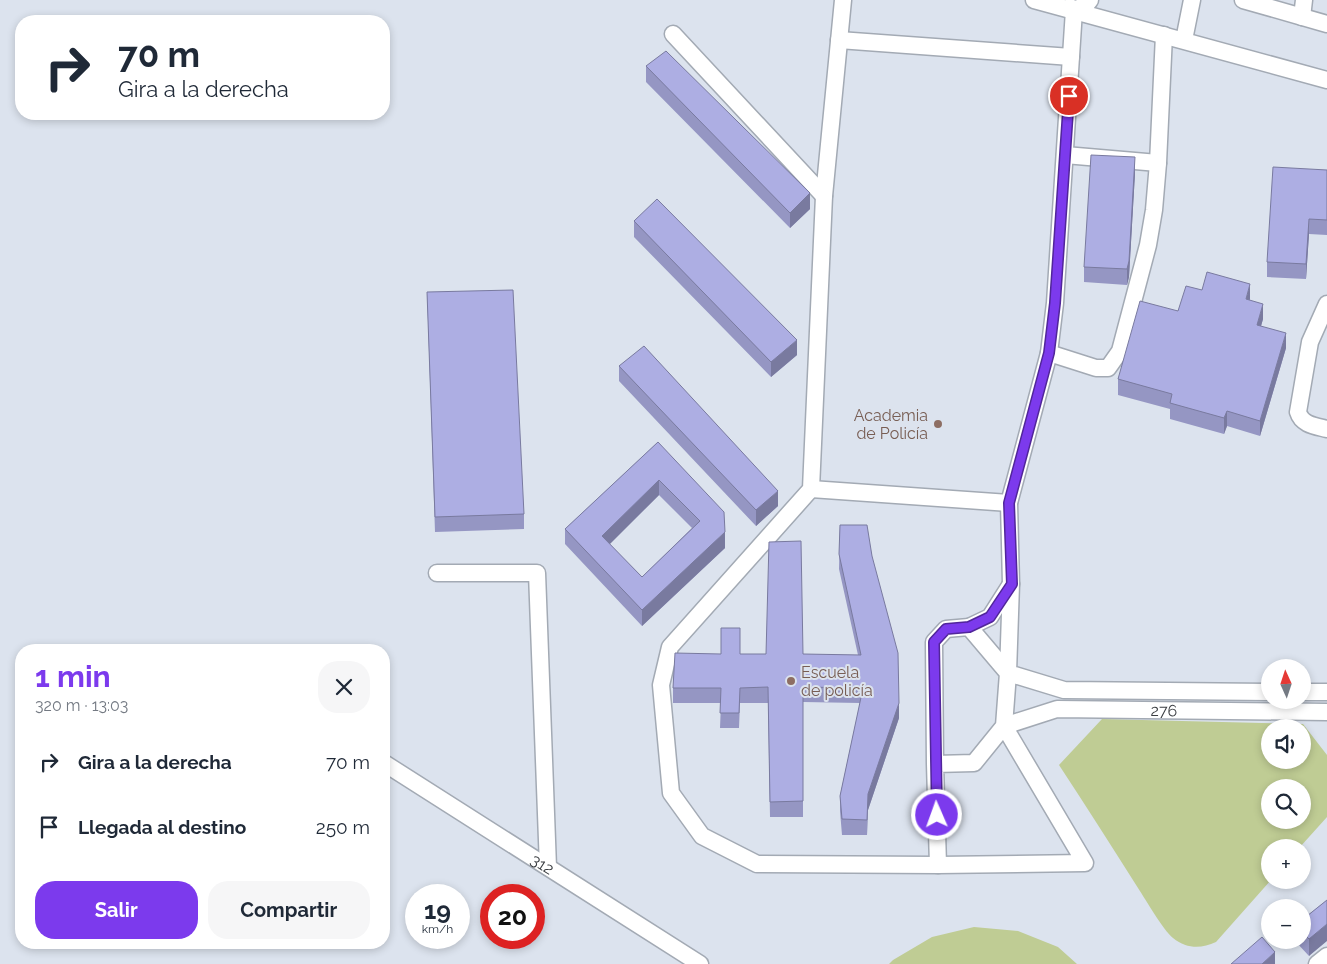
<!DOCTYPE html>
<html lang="es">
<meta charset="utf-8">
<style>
:root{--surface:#fff;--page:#f6f6f7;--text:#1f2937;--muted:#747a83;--accent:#7c3aed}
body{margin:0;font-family:Raleway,sans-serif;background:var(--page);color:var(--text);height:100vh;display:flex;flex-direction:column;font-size:19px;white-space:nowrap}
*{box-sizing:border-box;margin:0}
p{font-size:16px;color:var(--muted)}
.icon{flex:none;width:28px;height:28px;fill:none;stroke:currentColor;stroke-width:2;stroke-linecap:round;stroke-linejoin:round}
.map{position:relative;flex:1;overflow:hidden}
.side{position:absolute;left:15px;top:644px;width:375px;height:305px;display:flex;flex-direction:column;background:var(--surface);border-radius:20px;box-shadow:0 2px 8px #0003}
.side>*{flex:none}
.guide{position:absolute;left:15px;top:15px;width:375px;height:105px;border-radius:20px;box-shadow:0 2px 8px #0003;background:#fff;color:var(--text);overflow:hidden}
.needle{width:32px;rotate:357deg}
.fabs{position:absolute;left:1261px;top:659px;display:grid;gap:10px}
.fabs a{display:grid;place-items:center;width:50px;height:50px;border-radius:50%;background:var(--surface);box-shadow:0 2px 8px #0003;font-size:25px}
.speed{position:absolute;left:405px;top:884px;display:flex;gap:10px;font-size:25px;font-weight:700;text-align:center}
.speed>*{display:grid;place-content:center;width:65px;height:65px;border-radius:50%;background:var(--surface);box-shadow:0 2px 8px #0003;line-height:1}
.speed small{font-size:12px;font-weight:400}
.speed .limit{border:8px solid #d22;background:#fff;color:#111}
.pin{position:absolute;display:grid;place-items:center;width:42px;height:42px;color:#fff;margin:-21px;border:2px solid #fff;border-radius:50%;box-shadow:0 1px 5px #0007}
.me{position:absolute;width:55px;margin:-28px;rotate:358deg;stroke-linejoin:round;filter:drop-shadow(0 0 4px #0008)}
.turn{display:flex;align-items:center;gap:18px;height:105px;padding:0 20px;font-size:22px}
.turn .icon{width:65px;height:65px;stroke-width:2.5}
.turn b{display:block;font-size:35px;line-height:42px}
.round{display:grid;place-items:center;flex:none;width:52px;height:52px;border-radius:20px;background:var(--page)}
.summary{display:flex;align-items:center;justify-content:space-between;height:85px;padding:0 20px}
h1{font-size:30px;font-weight:700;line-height:38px;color:var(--accent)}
.primary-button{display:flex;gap:10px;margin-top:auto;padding:10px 20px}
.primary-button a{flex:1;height:58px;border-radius:20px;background:var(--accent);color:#fff;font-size:20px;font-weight:700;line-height:58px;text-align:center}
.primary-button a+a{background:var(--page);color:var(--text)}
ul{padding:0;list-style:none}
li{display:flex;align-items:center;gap:15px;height:65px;padding:0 20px}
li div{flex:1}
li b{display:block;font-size:19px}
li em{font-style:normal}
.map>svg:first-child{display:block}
</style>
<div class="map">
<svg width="1327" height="964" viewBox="0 0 1327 964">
<rect width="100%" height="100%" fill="#dce3ee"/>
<path fill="#bfcc94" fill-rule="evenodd" d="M1102,719l201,5 24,31v62l-27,30 -30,1 1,32 -55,62c-15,7 -29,7 -43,-4 -10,-8 -27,-38 -35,-50 -26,-41 -52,-82 -79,-123zM1270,728h32v32h-32zM1270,788h32v32h-32z
M974,927l44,4 40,16 19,17h-188l4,-4 39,-23z"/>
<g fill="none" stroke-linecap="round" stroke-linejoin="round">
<defs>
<g id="minor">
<path id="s1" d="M843,0l-19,196 -13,293 -141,158 -9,38 10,108 31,43 55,28 181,1 147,-2 -81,-137 53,-17 270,3"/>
<path d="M1034,0l293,80"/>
<path d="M1243,0l84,24"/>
<path d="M1070,7l4,3 12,-5 4,-5"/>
<path d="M1074,10l-19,293 -6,50 -40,150 2,81 -3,89 56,17 206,2"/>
<path d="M1302,17l2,-17"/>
<path d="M673,34l151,162"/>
<path d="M839,40l232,17"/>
<path d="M1184,40l8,-40"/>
<path d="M1065,155l93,8"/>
<path d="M1327,304l-17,38 -12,70c4,13 17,14 29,17"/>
<path d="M1049,353l47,15h12l12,-17 28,-106 6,-35 4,-47 6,-128"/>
<path d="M811,489l198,14"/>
<path d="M437,573h100l11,294"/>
<path d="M969,627l21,-10 21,-33"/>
<path d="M1302,692h25"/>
<path id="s2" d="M384,763l316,201"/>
<path d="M935,764l39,-1 30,-37 4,-53 -39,-46 -23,2 -12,13 1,122 3,101"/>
<path d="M1317,964l10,-8"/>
</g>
</defs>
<use href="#minor" stroke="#a3aab4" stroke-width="19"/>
<use href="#minor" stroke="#fff" stroke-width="16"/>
</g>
<path fill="#9596c3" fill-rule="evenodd" d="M646,66l164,143 -20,19 -144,-146z
M1327,170v65l-18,-1 -3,45 -39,-2v-15z
M1135,173l-6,104 -2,8 -43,-3v-15z
M634,221l163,134 -26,22 -137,-140z
M1202,290l61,29 -2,7 25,22 -26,88 -33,-10 -3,8 -54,-15v-10l-52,-14v-16l60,-68z
M427,292l97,222v15l-89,3z
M619,366l159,140 -22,20 -137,-145z
M658,442l67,106 -83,78 -77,-82v-15zM659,495l33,33 -50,49 -33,-33z
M840,525l59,193 -31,92 -1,25h-25l-2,-24v-15l20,-93 -57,-1v115h-33l-2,-114h-28l-1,25h-19l1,-25h-48v-15l67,-34 118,1 -19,-86z
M1327,900l-18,56 -13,-14v-2h6v-20z"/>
<path fill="#797a9f" d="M1135,157v16l-6,104 -2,8v-16z
M810,193v16l-20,19v-15z
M1309,219v15l-3,45v-15z
M1250,284v15l-4,15v-15z
M1263,304v15l-6,21v-15z
M1286,333v15l-26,88v-15z
M797,340v15l-26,22v-15z
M1227,411v15l-3,8v-16z
M659,480v15l-57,57v-16z
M778,491v15l-22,20v-16z
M725,532v16l-83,78v-16z
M899,703v15l-31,92 -1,25 1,-41z
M1327,924v17l-18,15v-17z
M1275,952v12h-13z"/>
<path fill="#adaee3" stroke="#797a9f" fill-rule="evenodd" d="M666,51l144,142 -20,20 -144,-147z
M1091,155l44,2 -6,104 -2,8 -43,-2z
M1273,167l54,3v50l-18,-1 -3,45 -39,-2z
M657,199l140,141 -26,22 -137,-141z
M1207,272l43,12 -4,15 17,5 -6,21 29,8 -26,88 -33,-10 -3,7 -54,-15 2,-9 -54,-15 22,-78 38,10 8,-25 16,4z
M513,290l11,224 -89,3 -8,-225z
M644,346l134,145 -22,19 -137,-144z
M658,442l66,70 1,20 -83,78 -77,-81zM659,480l41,41 -58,56 -40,-41z
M840,525h27l5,31 26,97 1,50 -31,91 -1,26 -25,-1 -2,-23 23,-108 -60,-1v114l-33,1 -2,-115 -28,1 -1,25h-19l1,-25h-48l2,-35 46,1v-26h19v26h26l3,-112 32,-1 2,113 58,1 -22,-101z
M1327,900v24l-18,15 -7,-7v-12z
M1262,937l13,15 -13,12h-31z"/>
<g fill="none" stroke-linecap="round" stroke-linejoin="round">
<defs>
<path id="route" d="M937,815l-3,-173 12,-13 23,-2 21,-10 22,-33 -3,-81 40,-150 6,-50 14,-207"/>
</defs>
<use href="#route" stroke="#51269a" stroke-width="12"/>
<use href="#route" stroke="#7c3aed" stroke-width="9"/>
</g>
<g fill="#8d6e63" stroke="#dce3ee" stroke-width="2">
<circle cx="938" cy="424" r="5"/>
<circle cx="791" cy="681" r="5"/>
</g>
<g text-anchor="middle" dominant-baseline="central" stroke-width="4" stroke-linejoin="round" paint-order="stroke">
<g font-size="16" fill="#785e54" stroke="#dce3ee" text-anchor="end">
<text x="928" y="415">Academia<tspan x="928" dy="18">de Policía</tspan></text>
<text x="801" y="672" text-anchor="start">Escuela<tspan x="801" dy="18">de policía</tspan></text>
</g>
<g font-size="16" fill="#3a3d41" stroke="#dce3ee">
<text stroke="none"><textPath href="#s1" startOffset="1614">276</textPath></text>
<text stroke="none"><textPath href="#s2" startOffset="188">312</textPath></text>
</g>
</g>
</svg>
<div class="fabs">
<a><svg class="needle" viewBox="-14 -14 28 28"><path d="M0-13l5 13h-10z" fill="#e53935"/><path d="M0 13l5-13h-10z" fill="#747a83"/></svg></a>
<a><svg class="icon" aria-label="sound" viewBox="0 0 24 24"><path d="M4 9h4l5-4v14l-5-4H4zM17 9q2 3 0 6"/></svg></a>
<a><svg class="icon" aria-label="search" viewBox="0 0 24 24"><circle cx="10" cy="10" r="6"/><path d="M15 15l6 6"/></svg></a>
<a>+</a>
<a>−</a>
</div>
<div class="speed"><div>19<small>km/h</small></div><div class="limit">20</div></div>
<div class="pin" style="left:1069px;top:96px;background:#d93025"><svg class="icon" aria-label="arrive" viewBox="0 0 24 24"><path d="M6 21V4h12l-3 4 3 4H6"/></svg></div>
<svg class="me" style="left:937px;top:815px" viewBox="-20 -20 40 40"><circle r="17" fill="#7c3aed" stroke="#fff" stroke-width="3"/><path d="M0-11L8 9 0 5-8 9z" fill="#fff"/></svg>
<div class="guide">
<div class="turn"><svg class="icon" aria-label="right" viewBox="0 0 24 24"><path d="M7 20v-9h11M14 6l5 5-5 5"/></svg><div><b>70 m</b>Gira a la derecha</div></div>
</div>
<section class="side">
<div class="summary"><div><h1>1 min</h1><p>320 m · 13:03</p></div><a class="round"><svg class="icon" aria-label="close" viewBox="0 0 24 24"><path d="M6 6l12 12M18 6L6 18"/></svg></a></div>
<ul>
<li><svg class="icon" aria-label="right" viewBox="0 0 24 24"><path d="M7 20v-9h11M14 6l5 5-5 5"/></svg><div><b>Gira a la derecha</b></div><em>70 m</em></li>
<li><svg class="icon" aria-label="arrive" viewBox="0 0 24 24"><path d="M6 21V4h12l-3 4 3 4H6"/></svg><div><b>Llegada al destino</b></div><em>250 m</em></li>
</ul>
<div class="primary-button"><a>Salir</a><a>Compartir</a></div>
</section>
</div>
